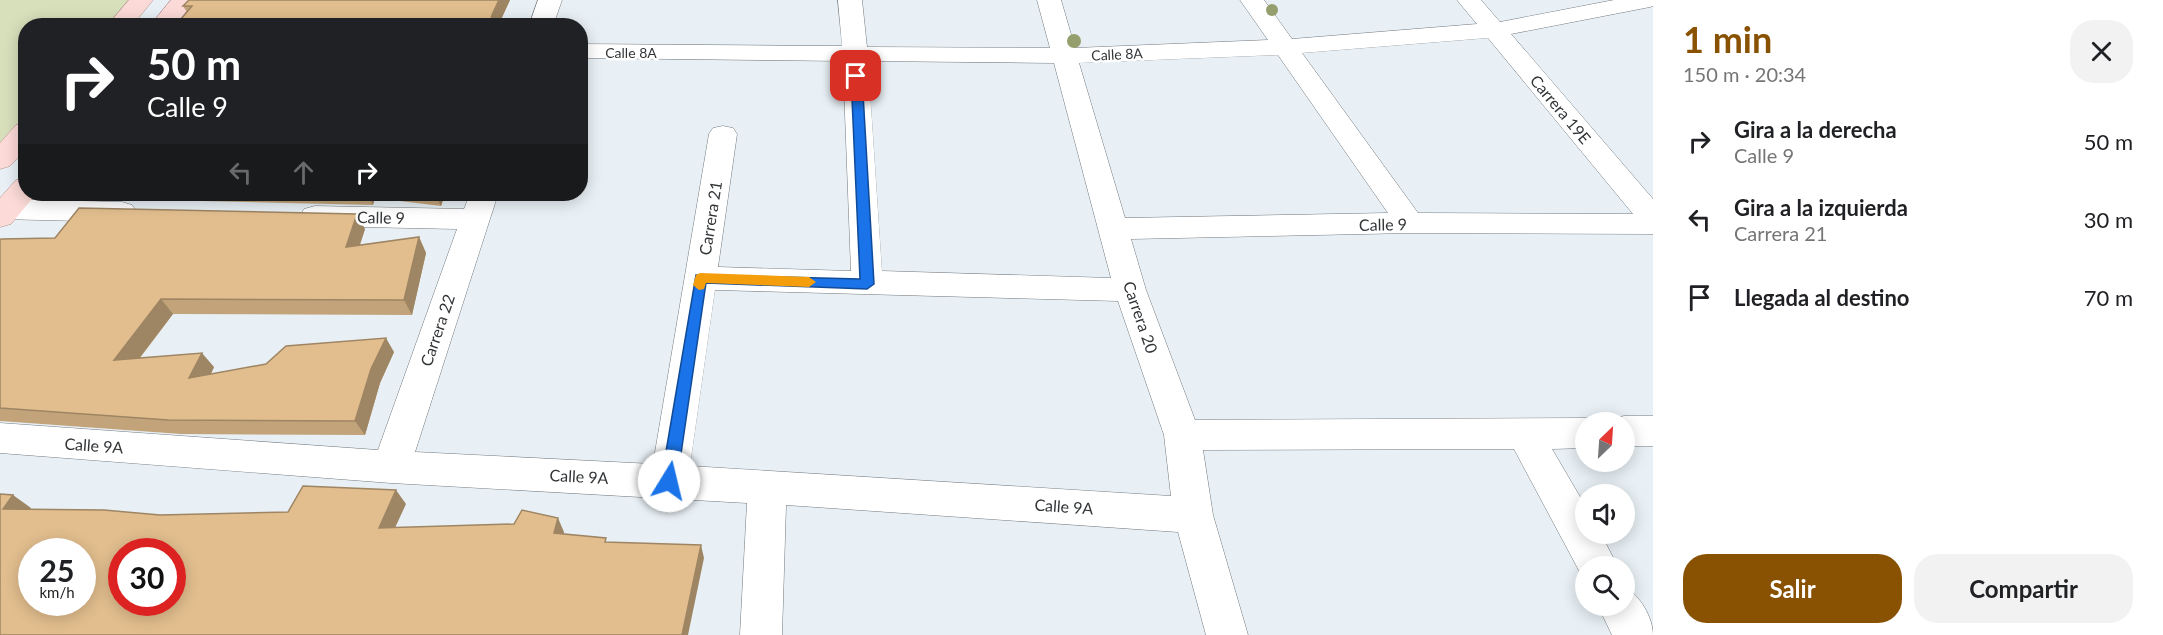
<!DOCTYPE html>
<html lang="es">
<meta charset="utf-8">
<style>
:root{--surface:#fff;--page:#f2f2f2;--text:#202124;--muted:#757577;--accent:#895203}
body{margin:0;font-family:Lato,sans-serif;background:var(--page);color:var(--text);height:100vh;display:flex;flex-direction:column;font-size:22px;white-space:nowrap}
*{box-sizing:border-box;margin:0}
p{font-size:20px;color:var(--muted)}
.icon{flex:none;width:33px;height:33px;fill:none;stroke:currentColor;stroke-width:2;stroke-linecap:round;stroke-linejoin:round}
.map{position:relative;flex:1;overflow:hidden}
.drawer{display:flex;flex-direction:column;background:var(--surface);width:510px}
.drawer>*{flex:none}
.top-card{position:absolute;left:18px;top:18px;width:570px;height:183px;border-radius:24px;box-shadow:0 3px 15px #0003;background:#202124;color:#fff;overflow:hidden}
.needle{width:39px;rotate:25deg}
.controls{position:absolute;left:1575px;top:412px;display:grid;gap:12px}
.controls a{display:grid;place-items:center;width:60px;height:60px;border-radius:50%;background:var(--surface);box-shadow:0 3px 15px #0003;font-size:30px}
.speed{position:absolute;left:18px;top:538px;display:flex;gap:12px;font-size:30px;font-weight:700;text-align:center}
.speed>*{display:grid;place-content:center;width:78px;height:78px;border-radius:50%;background:var(--surface);box-shadow:0 3px 15px #0003;line-height:1}
.speed small{font-size:15px;font-weight:400}
.speed .limit{border:9px solid #d22;background:#fff;color:#111}
.pin{position:absolute;display:grid;place-items:center;width:51px;height:51px;color:#fff;margin:-26px;border-radius:12px;box-shadow:0 3px 9px #0006}
.me{position:absolute;width:66px;margin:-33px;rotate:9deg;stroke-linejoin:round;filter:drop-shadow(0 0 4px #0008)}
.turn{display:flex;align-items:center;gap:21px;height:126px;padding:0 30px;font-size:27px}
.turn .icon{width:78px;height:78px;stroke-width:2.5}
.turn b{display:block;font-size:42px;line-height:51px}
.lanes{display:flex;align-items:center;height:57px;padding:0 30px;background:#0003;justify-content:center;gap:30px;direction:ltr}
.lanes .off{opacity:.35}
.round{display:grid;place-items:center;flex:none;width:63px;height:63px;border-radius:24px;background:var(--page)}
.headline{display:flex;align-items:center;justify-content:space-between;height:102px;padding:0 30px}
h1{font-size:36px;font-weight:700;line-height:45px;color:var(--accent)}
.cta{display:flex;gap:12px;margin-top:auto;padding:12px 30px}
.cta a{flex:1;height:69px;border-radius:24px;background:var(--accent);color:#fff;font-size:24px;font-weight:700;line-height:69px;text-align:center}
.cta a+a{background:var(--page);color:var(--text)}
ul{padding:0;list-style:none}
li{display:flex;align-items:center;gap:18px;height:78px;padding:0 30px}
li div{flex:1}
li b{display:block;font-size:22px}
li em{font-style:normal}
main{display:flex;flex:1;min-height:0}
.map>svg:first-child{display:block}
</style>
<main>
<div class="map">
<svg width="1653" height="635" viewBox="0 0 1653 635">
<rect width="100%" height="100%" fill="#e8f0f5"/>
<path fill="#d7dfbb" d="M0,0h137l-24,25 -87,1 -1,95 -25,28z"/>
<g fill="none" stroke-linecap="round" stroke-linejoin="round">
<defs>
<path id="minor" d="M538,0h24l-9,26h-24z
M838,0h24l5,47 183,1 -13,-48h24l14,48 193,-8 -28,-40h24l28,39 185,-15 -20,-24h24l19,22 114,-22h39v6l-3,1 -139,27 142,165v35l-243,-1 -279,6 15,51 49,130 391,-2 13,4 -13,1v25l-34,1 34,58v27h15l17,33h-32v14l-2,-1 -70,-131 -311,1 10,65 35,120h-42l-28,-103 -392,-27 -4,130h-42l7,-132 -356,-20 -391,-30v-30l378,27 79,-221 -142,-3 -11,-3 -4,-7 4,-7 11,-3 149,3 6,-15h28l-83,258 238,12 56,-330 4,-6 10,-2 10,2 4,6 -19,133 133,4 -8,-210 -263,-3v-14l262,2zM1488,38l145,176 -215,-1 -116,-160zM1278,55l110,158 -263,5 -46,-155zM868,61l186,2 57,215 -229,-7zM715,290l403,11 46,134 7,61 -481,-30z
M0,199l122,3 10,3 5,7 -5,7 -10,3 -122,-3z
M1624,416h29v30h-29v-23h-14l1,-3z
M1624,588c16,6 29,30 29,47h-41l-14,-29h26z"/>
<path id="major" d="M129,0h24l-21,26h-25z
M171,0h24l-20,26h-25z
M26,123v26l-16,17 -10,3v-26l16,-18z
M26,178v16h10l-25,30 -11,3v-29l16,-18z"/>
</defs>
<use href="#minor" stroke="#73797e" stroke-width="1"/>
<use href="#major" stroke="#b3908d" stroke-width="1"/>
<use href="#minor" fill="#fff" fill-rule="evenodd"/>
<use href="#major" fill="#fbdad7" fill-rule="evenodd"/>
</g>
<g fill="#959f6e">
<circle cx="1272" cy="10" r="6"/>
<circle cx="1074" cy="41" r="7"/>
</g>
<path fill="#c2a37a" d="M510,0l-12,26h-323l12,-14 -4,-6z
M105,194h340l-4,12 -66,-8 -2,7 -263,-6z
M365,229l-5,16 59,-8 7,16 -14,62 -239,-1 -33,44 74,9 -3,7 183,-22 -14,31 -15,52 -184,-1 -181,-13v-181z"/>
<path fill="#9e8563" d="M499,0h11l-12,26h-9l3,-11z
M367,194h6l2,4 -2,7z
M435,194h10l-4,12z
M357,214l8,15 -11,33 -8,-15z
M419,237l7,16 -14,62 -8,-15z
M161,299l12,15 -46,60 -13,-14z
M386,338l8,14 -14,31 -15,52 -10,-14 16,-52z
M202,353l12,14 -12,25 -13,-14z
M396,490l10,14 -17,37 -10,-13z
M13,495l18,13 -10,15 -18,-14z
M558,518l6,14 -4,14 -6,-13z
M701,545l3,13 -16,77h-6z"/>
<path fill="#e2be8e" stroke="#9e8563" stroke-width="1.5" fill-rule="evenodd" d="M189,0h310l-7,15 -3,11h-314l17,-20h-9z
M79,208l278,6 -11,33 73,-10 -15,63 -243,-1 -47,61 88,-7 -13,25 77,-14 20,-18 100,-8 -15,31 -16,52 -187,-1 -168,-12v-168l1,-1 54,-1z
M303,486l93,4 -17,38 135,-4 8,-14 36,8 -4,15 52,5 -1,4 96,3 -19,90h-682v-141l13,1 -10,14 101,1 56,5 128,-3zM32,552h50v51h-50zM122,552h50v51h-50z"/>
<path fill="#1a73e8" stroke="#114b97" stroke-width="1.5" d="M856,73l6,3 12,208 -7,5 -161,-6 -29,198 -3,4 -5,2 -6,-2 -2,-4 35,-206 164,4 -9,-203z"/>
<path fill="#f59e0b" d="M700,273l109,4 7,5 -7,5 -103,-4 -2,6 -5,1 -6,-5 3,-10z"/>
<g text-anchor="middle" dominant-baseline="central" stroke-width="5" stroke-linejoin="round" paint-order="stroke">
<g font-size="14" fill="#323537" stroke="#fff">
<text x="631" y="52">Calle 8A</text>
<text transform="translate(1117 54) rotate(-3)">Calle 8A</text>
</g>
<g font-size="16" fill="#323537" stroke="#fff">
<text transform="translate(1561 109) rotate(50)">Carrera 19E</text>
<text transform="translate(381 217) rotate(1)">Calle 9</text>
<text transform="translate(710 218) rotate(-81)">Carrera 21</text>
<text transform="translate(1383 224) rotate(-1)">Calle 9</text>
<text transform="translate(1141 317) rotate(71)">Carrera 20</text>
<text transform="translate(437 330) rotate(-71)">Carrera 22</text>
<text transform="translate(94 445) rotate(4)">Calle 9A</text>
<text transform="translate(579 476) rotate(3)">Calle 9A</text>
<text transform="translate(1064 506) rotate(4)">Calle 9A</text>
</g>
</g>
</svg>
<div class="controls">
<a><svg class="needle" viewBox="-14 -14 28 28"><path d="M0-13l5 13h-10z" fill="#e53935"/><path d="M0 13l5-13h-10z" fill="#757577"/></svg></a>
<a><svg class="icon" aria-label="sound" viewBox="0 0 24 24"><path d="M4 9h4l5-4v14l-5-4H4zM17 9q2 3 0 6"/></svg></a>
<a><svg class="icon" aria-label="search" viewBox="0 0 24 24"><circle cx="10" cy="10" r="6"/><path d="M15 15l6 6"/></svg></a>
</div>
<div class="speed"><div>25<small>km/h</small></div><div class="limit">30</div></div>
<div class="pin" style="left:856px;top:76px;background:#d93025"><svg class="icon" aria-label="arrive" viewBox="0 0 24 24"><path d="M6 21V4h12l-3 4 3 4H6"/></svg></div>
<svg class="me" style="left:669px;top:481px" viewBox="-20 -20 40 40"><circle r="19" fill="#fff"/><path d="M0-13L10 11 0 6-10 11z" fill="#1a73e8"/></svg>
<div class="top-card">
<div class="turn"><svg class="icon" aria-label="right" viewBox="0 0 24 24"><path d="M7 20v-9h11M14 6l5 5-5 5"/></svg><div><b>50 m</b>Calle 9</div></div>
<div class="lanes"><svg class="icon off" aria-label="left" viewBox="0 0 24 24"><path d="M17 20v-9H6M10 6l-5 5 5 5"/></svg><svg class="icon off" aria-label="ahead" viewBox="0 0 24 24"><path d="M12 20V5M6 11l6-6 6 6"/></svg><svg class="icon" aria-label="right" viewBox="0 0 24 24"><path d="M7 20v-9h11M14 6l5 5-5 5"/></svg></div>
</div>
</div>
<section class="drawer">
<div class="headline"><div><h1>1 min</h1><p>150 m · 20:34</p></div><a class="round"><svg class="icon" aria-label="close" viewBox="0 0 24 24"><path d="M6 6l12 12M18 6L6 18"/></svg></a></div>
<ul>
<li><svg class="icon" aria-label="right" viewBox="0 0 24 24"><path d="M7 20v-9h11M14 6l5 5-5 5"/></svg><div><b>Gira a la derecha</b><p>Calle 9</p></div><em>50 m</em></li>
<li><svg class="icon" aria-label="left" viewBox="0 0 24 24"><path d="M17 20v-9H6M10 6l-5 5 5 5"/></svg><div><b>Gira a la izquierda</b><p>Carrera 21</p></div><em>30 m</em></li>
<li><svg class="icon" aria-label="arrive" viewBox="0 0 24 24"><path d="M6 21V4h12l-3 4 3 4H6"/></svg><div><b>Llegada al destino</b></div><em>70 m</em></li>
</ul>
<div class="cta"><a>Salir</a><a>Compartir</a></div>
</section>
</main>
